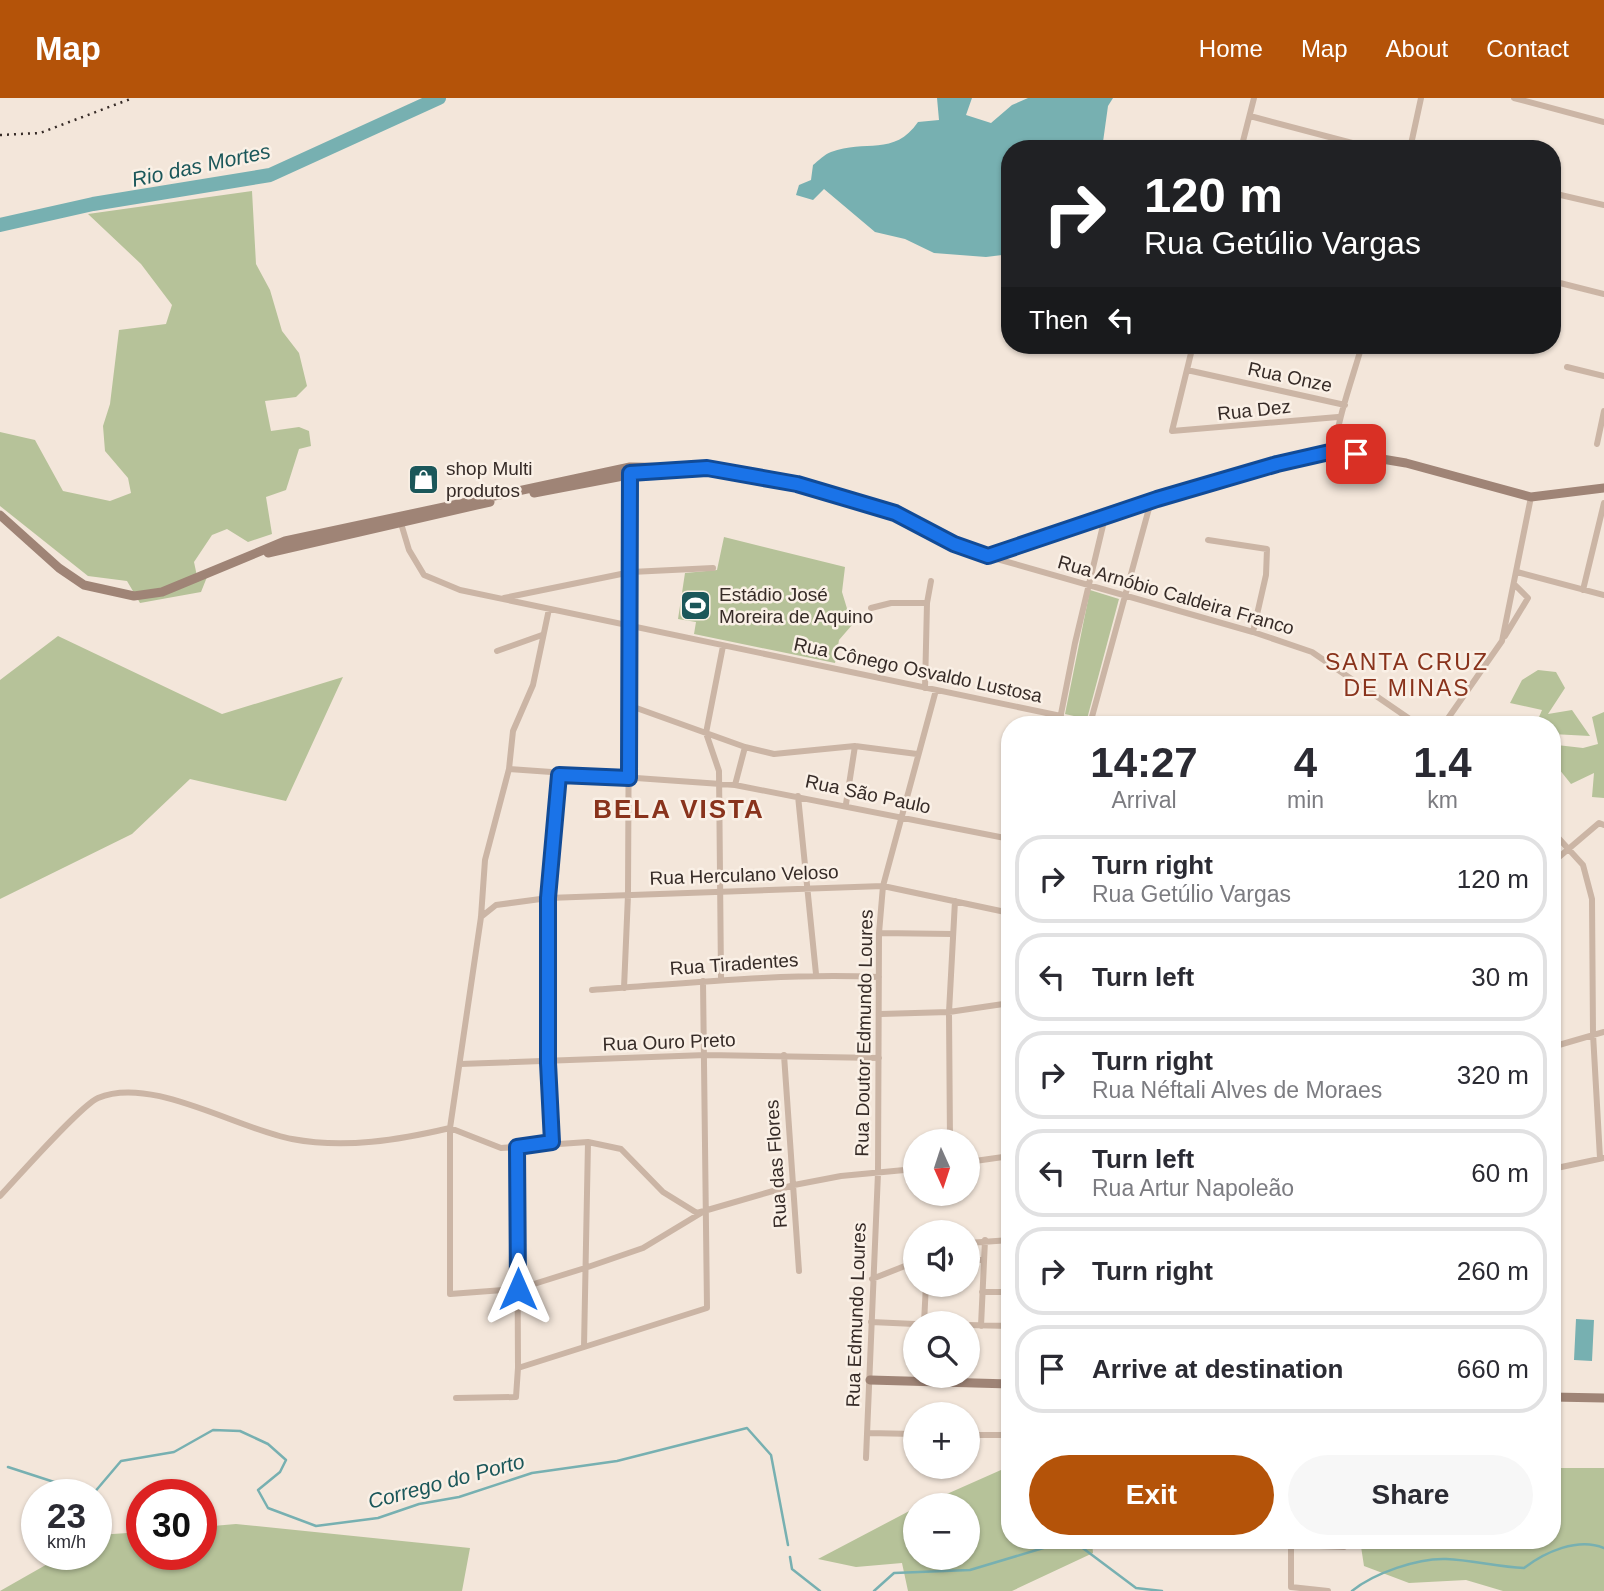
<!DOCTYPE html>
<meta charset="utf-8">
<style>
:root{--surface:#fff;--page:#f7f7f7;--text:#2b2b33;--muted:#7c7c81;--line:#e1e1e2;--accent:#b45309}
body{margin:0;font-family:Helvetica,sans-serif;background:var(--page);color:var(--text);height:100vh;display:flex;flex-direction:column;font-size:26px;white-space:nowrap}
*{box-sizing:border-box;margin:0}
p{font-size:23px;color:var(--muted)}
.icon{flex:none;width:38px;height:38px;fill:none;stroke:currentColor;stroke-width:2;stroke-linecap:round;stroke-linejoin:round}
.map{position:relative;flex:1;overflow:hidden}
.side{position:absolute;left:1001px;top:618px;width:560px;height:833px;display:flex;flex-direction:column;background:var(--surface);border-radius:28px;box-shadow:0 2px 5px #0004}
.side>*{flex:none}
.guide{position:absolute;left:1001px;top:42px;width:560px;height:214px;border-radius:28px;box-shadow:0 2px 5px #0004;background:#202124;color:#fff;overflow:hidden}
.needle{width:46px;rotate:177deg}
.fabs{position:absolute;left:903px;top:1031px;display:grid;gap:14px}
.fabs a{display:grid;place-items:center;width:77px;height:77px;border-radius:50%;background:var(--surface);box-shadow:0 2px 5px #0004;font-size:35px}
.speed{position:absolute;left:21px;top:1381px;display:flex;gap:14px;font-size:35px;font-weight:700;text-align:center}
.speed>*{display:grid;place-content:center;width:91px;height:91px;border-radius:50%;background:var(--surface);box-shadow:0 2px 5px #0004;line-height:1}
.speed small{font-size:18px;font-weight:400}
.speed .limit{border:10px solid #d22;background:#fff;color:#111}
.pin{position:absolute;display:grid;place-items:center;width:60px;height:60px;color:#fff;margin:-30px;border-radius:14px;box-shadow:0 4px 10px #0006}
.me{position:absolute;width:77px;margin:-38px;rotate:0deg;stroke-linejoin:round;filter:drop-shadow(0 0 5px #0008)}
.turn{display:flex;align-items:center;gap:24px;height:147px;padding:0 28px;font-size:32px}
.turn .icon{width:91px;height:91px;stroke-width:2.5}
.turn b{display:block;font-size:49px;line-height:60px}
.then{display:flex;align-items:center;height:66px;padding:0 28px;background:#0003;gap:14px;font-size:26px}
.eta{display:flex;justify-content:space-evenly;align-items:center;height:119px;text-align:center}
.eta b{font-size:42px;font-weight:700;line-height:49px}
.primary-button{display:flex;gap:14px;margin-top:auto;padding:14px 28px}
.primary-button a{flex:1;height:80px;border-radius:42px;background:var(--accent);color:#fff;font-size:28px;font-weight:700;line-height:80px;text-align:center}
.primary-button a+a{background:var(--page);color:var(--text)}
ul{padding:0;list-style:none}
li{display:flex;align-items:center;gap:21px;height:88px;margin:0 14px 10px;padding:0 14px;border:4px solid var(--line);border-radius:28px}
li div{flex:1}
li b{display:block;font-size:26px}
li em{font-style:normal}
header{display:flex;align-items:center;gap:42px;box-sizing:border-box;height:98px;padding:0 35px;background:var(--accent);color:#fff}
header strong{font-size:33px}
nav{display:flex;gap:38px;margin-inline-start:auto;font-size:24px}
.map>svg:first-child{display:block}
</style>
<header>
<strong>Map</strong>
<nav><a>Home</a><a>Map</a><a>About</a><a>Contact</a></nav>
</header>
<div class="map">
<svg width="1604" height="1493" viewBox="0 0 1604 1493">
<rect width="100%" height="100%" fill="#f3e6da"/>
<path fill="#b6c299" d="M252,93l4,73 14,26 12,41 17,22 8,33 -11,11 -31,4 6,30 28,-4 10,4 2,15 -12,3 -13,41 -20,7 6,37 -24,8 -21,-13 -15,6 -18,27 4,19 9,-4 -6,15 -61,11 -13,-22 -39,-5 -88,-70v-74l35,8 28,51 47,10 21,-8 -3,-15 -23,-27 -2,-25 7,-22 9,-74 47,-6 6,-19 -31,-41 -53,-50z
M724,439l121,30 -3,25 10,33 -13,15 -4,23 -141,-29 2,-12 -18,-3 7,-46 32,-3z
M1090,492l29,9 -32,120 -22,-5z
M58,538l164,78 121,-37 -57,124 -96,-22 -58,55 -132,65v-219z
M1538,572l18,2 9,16 -17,26 24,-4 18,26 -38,-2v-10h-16l6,-14 -32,-7 12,-23z
M1604,614v86l-12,-1 2,-24 -23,11 -16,-20 2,-19 26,3 15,-4 -6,-27z
M1010,1368v74h82l1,13 -81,38h-104l-6,-28 -46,4 -38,-8 97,-51v50h53v-53h-46z
M1552,1370h52v123h-101l-37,-11 -57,3 -45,-17 -4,-26h62l8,4 48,4 3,-8h71z
M236,1426l234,24 -8,43h-462l65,-37h31l2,-19 44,-3v22h59v-27z"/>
<path fill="#77b0b1" d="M937,0h35l-6,17 25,8 21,-18 16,-7h85l-5,8 -6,43h-92v105l-24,3 -52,-4 -29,-14 -30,-7 -51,-43 -11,11 -17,-5 3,-10 12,-5 2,-15c5,-4 12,-11 18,-13 34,-13 63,5 87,-30l21,-2z
M1576,1221l18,1 -2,41 -18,-1z"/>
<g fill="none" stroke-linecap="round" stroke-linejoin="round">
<path stroke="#77b0b1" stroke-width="2.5" d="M8,1369l83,27
M93,1396l28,-33 53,-9 39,-22 27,1 28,13 18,16 -6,12 -22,18 10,18 48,18 62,-8 41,-14 40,-7 73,-24 85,-12 130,-33 24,27 17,90
M1072,1442l64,48 26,3
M790,1459l2,12 28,22
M874,1493l20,-18 76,-3 100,-30
M1352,1493c22,-18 66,-33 94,-32 26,1 52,8 78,9 21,-16 54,-31 80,-20"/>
<path stroke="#77b0b1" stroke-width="14" d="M0,127l93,-21 177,-29 169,-77"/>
<path stroke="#cbb5a5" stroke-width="6" d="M1514,0l90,24
M1250,18l125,33
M1241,51l13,-51
M1410,51l11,-51
M1552,95l52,12
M1552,183l52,13
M1193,247l-21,86 166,-14
M1567,269l37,9
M1187,272l158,35
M1597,346l7,-33
M1334,353c5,-37 18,-71 28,-106
M400,422l9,30 15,25 36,15 601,126
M1208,442l59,9 -1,26 -13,57
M990,459l263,75 59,20 105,72
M1517,474l87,23
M1583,492l21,-87
M504,500l127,-26 82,-4
M871,510l20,-5h36
M549,511l-16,76 -20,46 -4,38 -24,91 -4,57 -31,211v166l68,-5 67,-21 58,-20 63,-38
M1505,538l23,-38 -14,-14
M497,553l45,-16
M925,590l2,-85 4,-22
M628,607l117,42 29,7 81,-8 62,8
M1059,626l16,-81 30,-126
M1090,626l61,-223
M1444,626l58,-83 29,-144
M509,671l226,16 275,54
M735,687l10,-38
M798,698l18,178
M846,706l9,-58
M1552,733l31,34 9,34 1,135 7,124
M1552,765l47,-40 5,2
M481,819l15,-12 52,-7 335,-12 127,27
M879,835l73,1
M721,880l-2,-207 -13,-38 17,-87
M624,890l4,-93 2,-423
M592,892c97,-7 189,-17 287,-13
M881,916l68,-2 61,-9
M1552,949l52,-15
M784,957l15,216
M460,966l246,-9 173,3
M450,1030l51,20 87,-6 33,7 42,43 34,21 97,-28 47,-9 74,-7
M950,1043l-1,-129 6,-111
M552,1044l-4,-79v-165l11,-124
M517,1049l1,221
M968,1064l42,-6
M1552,1071l52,-11
M0,1098c18,-19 80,-90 98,-98 53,-23 139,31 194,41 53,10 107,1 158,-11
M968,1145l42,-3
M968,1162h15
M872,1181l43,-17
M982,1194h28
M871,1224l44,2
M924,1225l2,-39
M968,1227l42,1
M981,1228l4,-86
M584,1249l4,-205
M456,1300l60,-1 2,-29 189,-60 -4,-327
M868,1335l47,1
M968,1337h42
M866,1360l12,-285 1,-240 4,-47 53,-196
M1176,1442l168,7
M1291,1442v47l37,4"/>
<path stroke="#9f8476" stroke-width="9" d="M534,395l110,-21
M0,417l59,53 25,17 50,11 28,-4 123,-51 345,-74 77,1 90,16 98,29 59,31 34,12 201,-67 145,-38 72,12 125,34 73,-9
M268,455l222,-51
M870,1282l140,4
M1552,1299l52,1"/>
<path stroke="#362b27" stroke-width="2.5" stroke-dasharray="2 5" stroke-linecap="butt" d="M0,37l40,-2 93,-35"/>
</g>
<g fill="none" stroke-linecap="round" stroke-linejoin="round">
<defs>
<path id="route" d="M518,1191l-1,-142 35,-5 -4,-79v-165l11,-123 70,3 1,-305 77,-5 90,16 98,29 59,31 34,12 169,-57 120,-35 57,-13 22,3"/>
</defs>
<use href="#route" stroke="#114b97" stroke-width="18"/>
<use href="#route" stroke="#1a73e8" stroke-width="12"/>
</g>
<defs>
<symbol id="shop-square" viewBox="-11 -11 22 22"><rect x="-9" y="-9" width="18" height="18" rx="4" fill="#1b575a" stroke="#faf0e6"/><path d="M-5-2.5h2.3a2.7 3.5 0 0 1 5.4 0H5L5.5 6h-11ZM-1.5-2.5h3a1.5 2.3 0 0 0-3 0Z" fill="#fff"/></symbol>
<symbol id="stadium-square" viewBox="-11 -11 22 22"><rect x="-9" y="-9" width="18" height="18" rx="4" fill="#1b575a" stroke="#faf0e6"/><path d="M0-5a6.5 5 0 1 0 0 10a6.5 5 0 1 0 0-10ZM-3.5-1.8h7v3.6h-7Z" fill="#fff"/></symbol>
</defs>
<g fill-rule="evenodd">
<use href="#shop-square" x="406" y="364" width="35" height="35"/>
<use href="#stadium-square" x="678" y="490" width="35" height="35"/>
</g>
<g text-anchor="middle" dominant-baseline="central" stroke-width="5" stroke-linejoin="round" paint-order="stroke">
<g font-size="19" fill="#362b27" stroke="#faf0e6">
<text transform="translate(1290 279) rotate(12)">Rua Onze</text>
<text transform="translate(1254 312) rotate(-6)">Rua Dez</text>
<text transform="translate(1176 497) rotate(16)">Rua Arnóbio Caldeira Franco</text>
<text transform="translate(918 572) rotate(12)">Rua Cônego Osvaldo Lustosa</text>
<text transform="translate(868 696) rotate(12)">Rua São Paulo</text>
<text transform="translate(744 777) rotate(-2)">Rua Herculano Veloso</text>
<text transform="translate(734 866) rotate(-4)">Rua Tiradentes</text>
<text transform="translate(864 935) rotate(-89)">Rua Doutor Edmundo Loures</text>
<text transform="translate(669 944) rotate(-2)">Rua Ouro Preto</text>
<text transform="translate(776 1066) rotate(-94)">Rua das Flores</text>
<text transform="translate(856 1217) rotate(-88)">Rua Edmundo Loures</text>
</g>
<g font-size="19" fill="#362b27" stroke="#faf0e6" text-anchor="start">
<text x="446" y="370">shop Multi<tspan x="446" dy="22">produtos</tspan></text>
<text x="719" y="496">Estádio José<tspan x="719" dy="22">Moreira de Aquino</tspan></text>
</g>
<g font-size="21" font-style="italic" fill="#1b575a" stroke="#faf0e6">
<text transform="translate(201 67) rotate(-12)">Rio das Mortes</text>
<text transform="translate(446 1383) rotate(-15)">Corrego do Porto</text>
</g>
<g font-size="23" letter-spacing="2" fill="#89331c" stroke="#faf0e6">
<text x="1407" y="564">SANTA CRUZ<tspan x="1407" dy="26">DE MINAS</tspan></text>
</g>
<g font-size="26" font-weight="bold" letter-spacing="2" fill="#89331c" stroke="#faf0e6">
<text x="679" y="711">BELA VISTA</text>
</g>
</g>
</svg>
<div class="fabs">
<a><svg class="needle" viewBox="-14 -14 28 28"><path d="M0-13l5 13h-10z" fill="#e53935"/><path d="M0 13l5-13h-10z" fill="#7c7c81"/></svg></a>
<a><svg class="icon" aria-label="sound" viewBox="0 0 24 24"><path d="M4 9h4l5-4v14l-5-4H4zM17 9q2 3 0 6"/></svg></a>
<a><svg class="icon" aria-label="search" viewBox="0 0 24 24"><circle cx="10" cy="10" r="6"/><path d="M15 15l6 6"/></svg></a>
<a>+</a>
<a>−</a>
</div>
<div class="speed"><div>23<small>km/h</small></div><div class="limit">30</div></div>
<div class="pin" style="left:1356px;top:356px;background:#d93025"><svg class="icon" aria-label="arrive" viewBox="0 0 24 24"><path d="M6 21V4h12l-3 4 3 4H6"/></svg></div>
<svg class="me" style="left:518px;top:1191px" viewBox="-20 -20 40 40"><path d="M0-17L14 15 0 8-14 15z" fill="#1a73e8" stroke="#fff" stroke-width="4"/></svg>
<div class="guide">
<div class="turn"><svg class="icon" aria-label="right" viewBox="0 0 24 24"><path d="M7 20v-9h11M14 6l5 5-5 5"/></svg><div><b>120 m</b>Rua Getúlio Vargas</div></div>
<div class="then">Then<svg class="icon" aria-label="left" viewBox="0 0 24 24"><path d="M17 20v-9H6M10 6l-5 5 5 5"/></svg></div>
</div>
<section class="side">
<div class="eta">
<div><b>14:27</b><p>Arrival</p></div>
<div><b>4</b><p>min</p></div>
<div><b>1.4</b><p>km</p></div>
</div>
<ul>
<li><svg class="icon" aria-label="right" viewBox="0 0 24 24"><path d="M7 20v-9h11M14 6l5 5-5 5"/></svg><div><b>Turn right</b><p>Rua Getúlio Vargas</p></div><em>120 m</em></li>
<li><svg class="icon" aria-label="left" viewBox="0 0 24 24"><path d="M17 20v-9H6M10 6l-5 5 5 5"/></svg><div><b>Turn left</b></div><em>30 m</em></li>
<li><svg class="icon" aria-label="right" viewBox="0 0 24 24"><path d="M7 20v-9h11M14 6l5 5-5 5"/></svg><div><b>Turn right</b><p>Rua Néftali Alves de Moraes</p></div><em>320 m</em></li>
<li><svg class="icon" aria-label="left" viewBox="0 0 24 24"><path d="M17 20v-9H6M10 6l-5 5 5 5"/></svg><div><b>Turn left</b><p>Rua Artur Napoleão</p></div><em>60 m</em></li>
<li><svg class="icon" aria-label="right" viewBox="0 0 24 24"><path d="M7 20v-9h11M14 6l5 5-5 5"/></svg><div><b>Turn right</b></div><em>260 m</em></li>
<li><svg class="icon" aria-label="arrive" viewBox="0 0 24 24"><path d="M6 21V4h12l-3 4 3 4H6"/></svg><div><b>Arrive at destination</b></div><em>660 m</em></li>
</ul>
<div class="primary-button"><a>Exit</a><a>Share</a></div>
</section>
</div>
